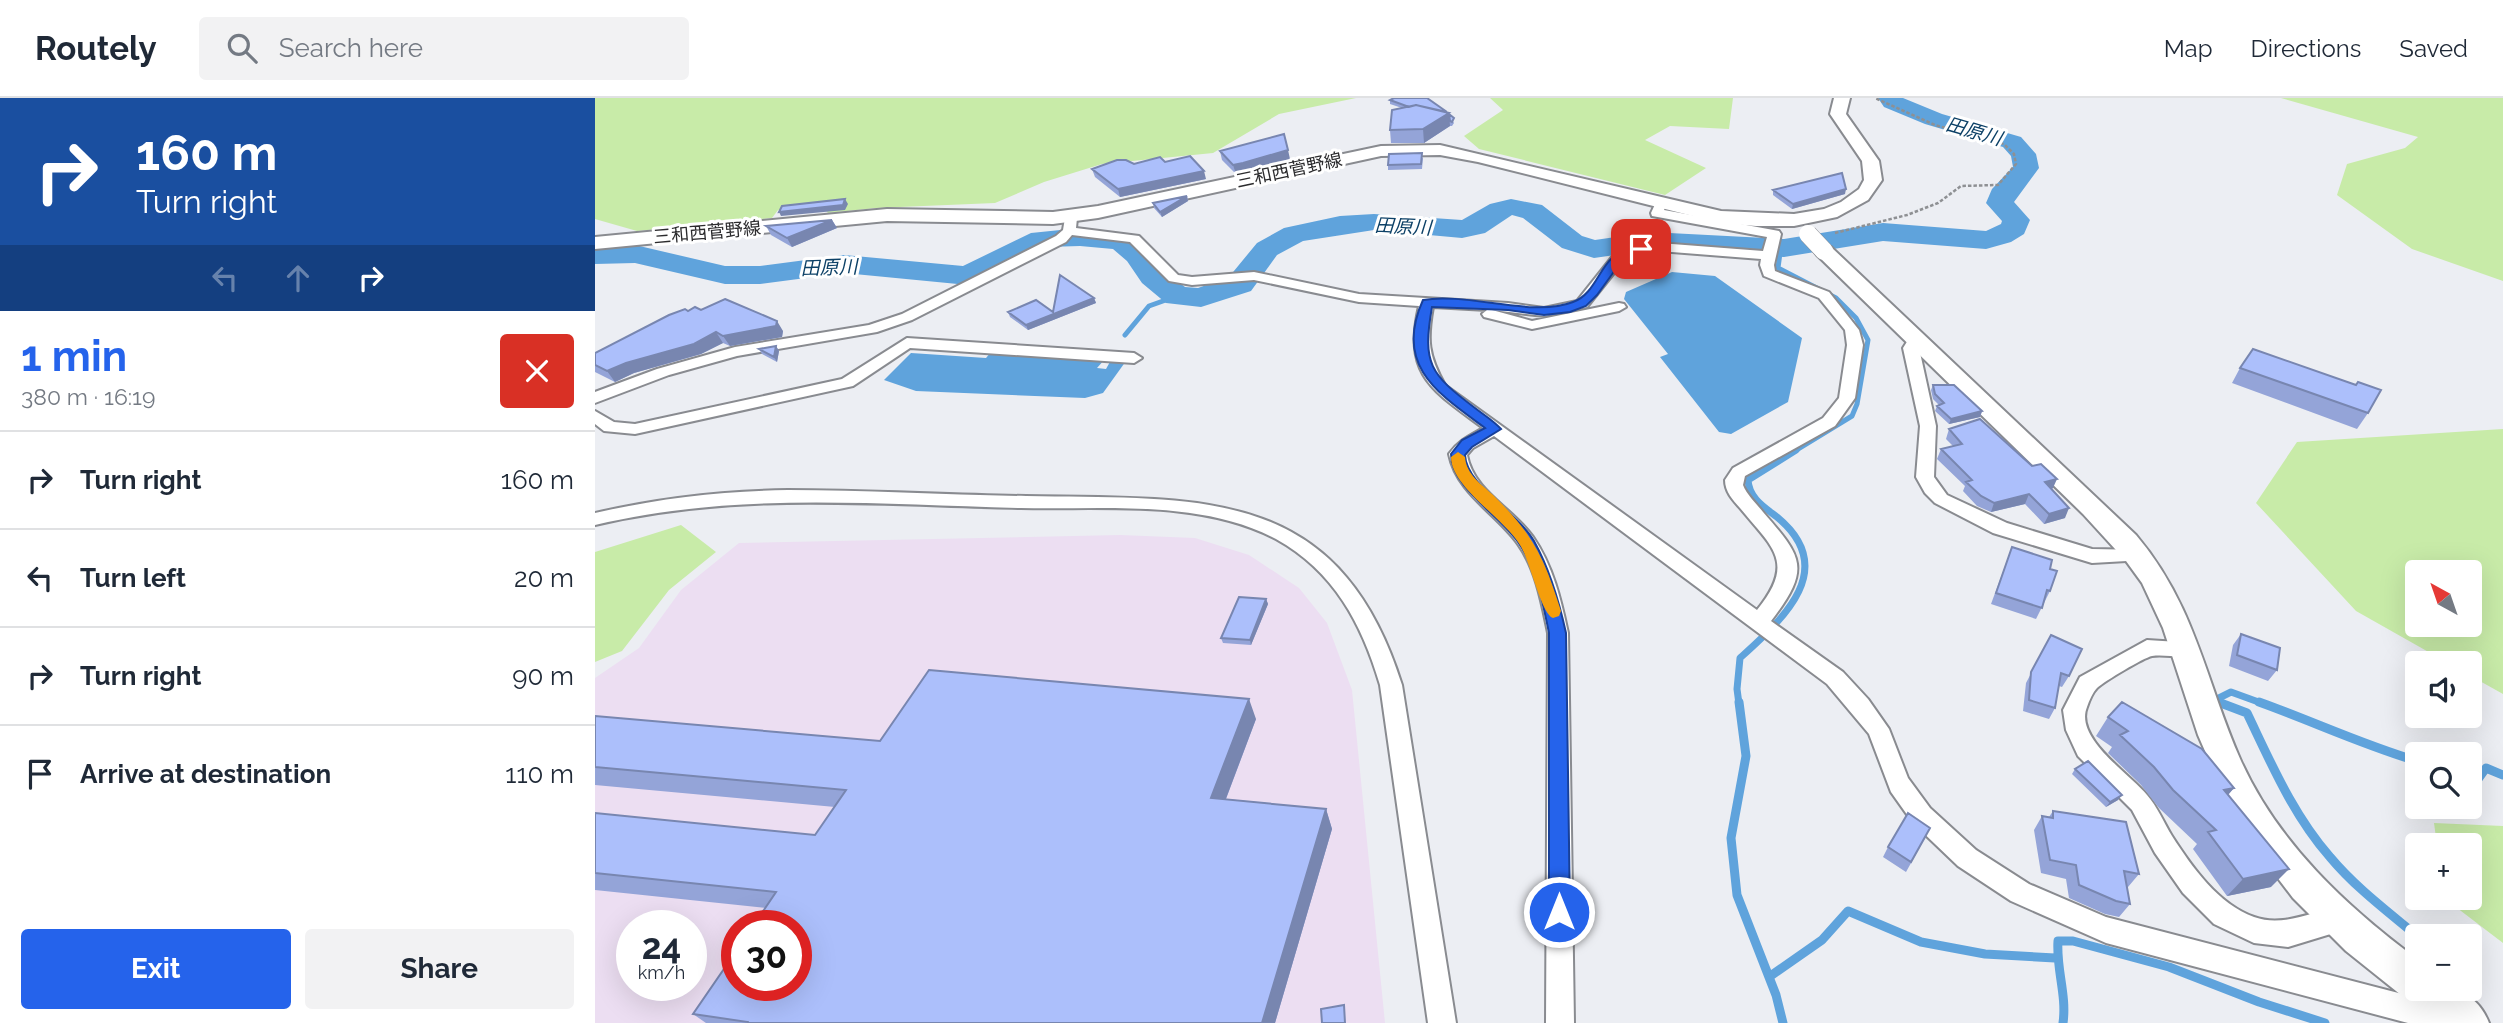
<!DOCTYPE html>
<meta charset="utf-8">
<style>
:root{--surface:#fff;--page:#f2f2f3;--text:#1f2937;--muted:#747a83;--line:#e0e1e3;--accent:#2563eb}
body{margin:0;font-family:Raleway,"Noto Sans JP",sans-serif;background:var(--page);color:var(--text);height:100vh;display:flex;flex-direction:column;font-size:26px;white-space:nowrap}
*{box-sizing:border-box;margin:0}
p{font-size:23px;color:var(--muted)}
.icon{flex:none;width:38px;height:38px;fill:none;stroke:currentColor;stroke-width:2;stroke-linecap:round;stroke-linejoin:round}
.map{position:relative;flex:1;overflow:hidden}
.sheet{display:flex;flex-direction:column;background:var(--surface);width:595px}
.sheet>*{flex:none}
.hud{background:#1a4fa0;color:#fff;overflow:hidden}
.needle{width:46px;rotate:320deg}
.fabs{position:absolute;left:1810px;top:462px;display:grid;gap:14px}
.fabs a{display:grid;place-items:center;width:77px;height:77px;border-radius:7px;background:var(--surface);box-shadow:0 7px 28px #0002;font-size:35px}
.speed{position:absolute;left:21px;top:812px;display:flex;gap:14px;font-size:35px;font-weight:700;text-align:center}
.speed>*{display:grid;place-content:center;width:91px;height:91px;border-radius:50%;background:var(--surface);box-shadow:0 7px 28px #0002;line-height:1}
.speed small{font-size:18px;font-weight:400}
.speed .limit{border:10px solid #d22;background:#fff;color:#111}
.pin{position:absolute;display:grid;place-items:center;width:60px;height:60px;color:#fff;margin:-30px;border-radius:14px;box-shadow:0 4px 10px #0006}
.me{position:absolute;width:77px;margin:-38px;rotate:0deg;stroke-linejoin:round;filter:drop-shadow(0 0 5px #0008)}
.turn{display:flex;align-items:center;gap:24px;height:147px;padding:0 21px;font-size:32px}
.turn .icon{width:91px;height:91px;stroke-width:2.5}
.turn b{display:block;font-size:49px;line-height:60px}
.lanes{display:flex;align-items:center;height:66px;padding:0 21px;background:#0003;justify-content:center;gap:35px;direction:ltr}
.lanes .off{opacity:.35}
.round{display:grid;place-items:center;flex:none;width:74px;height:74px;border-radius:7px;background:var(--page)}
.head{display:flex;align-items:center;justify-content:space-between;height:119px;padding:0 21px}
h1{font-size:42px;font-weight:700;line-height:52px;color:var(--accent)}
.primary-button{display:flex;gap:14px;margin-top:auto;padding:14px 21px}
.primary-button a{flex:1;height:80px;border-radius:7px;background:var(--accent);color:#fff;font-size:28px;font-weight:700;line-height:80px;text-align:center}
.primary-button a+a{background:var(--page);color:var(--text)}
ul{padding:0;list-style:none}
li{display:flex;align-items:center;gap:21px;height:98px;padding:0 21px;border-top:2px solid var(--line)}
li div{flex:1}
li b{display:block;font-size:26px}
li em{font-style:normal}
header{display:flex;align-items:center;gap:42px;box-sizing:border-box;height:98px;padding:0 35px;background:var(--surface);border-bottom:2px solid var(--line)}
header strong{font-size:33px}
nav{display:flex;gap:38px;margin-inline-start:auto;font-size:24px}
.search{width:490px;height:63px;background:var(--page);display:flex;align-items:center;gap:18px;box-sizing:border-box;padding:0 24px;border-radius:7px;color:var(--muted);font-size:26px}
main{display:flex;flex:1;min-height:0}
.map>svg:first-child{display:block}
</style>
<header>
<strong>Routely</strong>
<div class="search"><svg class="icon" aria-label="search" viewBox="0 0 24 24"><circle cx="10" cy="10" r="6"/><path d="M15 15l6 6"/></svg>Search here</div>
<nav><a>Map</a><a>Directions</a><a>Saved</a></nav>
</header>
<main>
<section class="sheet">
<div class="hud">
<div class="turn"><svg class="icon" aria-label="right" viewBox="0 0 24 24"><path d="M7 20v-9h11M14 6l5 5-5 5"/></svg><div><b>160 m</b>Turn right</div></div>
<div class="lanes"><svg class="icon off" aria-label="left" viewBox="0 0 24 24"><path d="M17 20v-9H6M10 6l-5 5 5 5"/></svg><svg class="icon off" aria-label="ahead" viewBox="0 0 24 24"><path d="M12 20V5M6 11l6-6 6 6"/></svg><svg class="icon" aria-label="right" viewBox="0 0 24 24"><path d="M7 20v-9h11M14 6l5 5-5 5"/></svg></div>
</div>
<div class="head"><div><h1>1 min</h1><p>380 m · 16:19</p></div><a class="round" style="background:#d93025;color:#fff"><svg class="icon" aria-label="close" viewBox="0 0 24 24"><path d="M6 6l12 12M18 6L6 18"/></svg></a></div>
<ul>
<li><svg class="icon" aria-label="right" viewBox="0 0 24 24"><path d="M7 20v-9h11M14 6l5 5-5 5"/></svg><div><b>Turn right</b></div><em>160 m</em></li>
<li><svg class="icon" aria-label="left" viewBox="0 0 24 24"><path d="M17 20v-9H6M10 6l-5 5 5 5"/></svg><div><b>Turn left</b></div><em>20 m</em></li>
<li><svg class="icon" aria-label="right" viewBox="0 0 24 24"><path d="M7 20v-9h11M14 6l5 5-5 5"/></svg><div><b>Turn right</b></div><em>90 m</em></li>
<li><svg class="icon" aria-label="arrive" viewBox="0 0 24 24"><path d="M6 21V4h12l-3 4 3 4H6"/></svg><div><b>Arrive at destination</b></div><em>110 m</em></li>
</ul>
<div class="primary-button"><a>Exit</a><a>Share</a></div>
</section>
<div class="map">
<svg width="1908" height="925" viewBox="0 0 1908 925">
<rect width="100%" height="100%" fill="#eceef3"/>
<path fill="#ecdef2" fill-rule="evenodd" d="M525,437l75,3 54,17 50,33 28,35 25,67 33,333h-790v-345l44,-30 42,-58 58,-47zM37,828h59v59h-59zM142,828h59v59h-59z"/>
<path fill="#c8eba8" fill-rule="evenodd" d="M0,0h761l-77,16 -66,39 -111,11 -58,18 -49,21 -119,5 -48,5 -7,-8 -43,5 -6,8 -135,13 -42,-12z
M895,0h243l-4,31 -59,-3 -25,14 61,28 -41,27 -186,-46 -15,-13 39,-26z
M1686,0h222v183l-91,-32 -75,-54 10,-31 58,-16 13,-11z
M1908,331v265l-34,-19v-12h-21l-92,-52 -100,-108 41,-61zM1822,474h52v53h-52z
M86,427l35,27 -47,38 -47,61 -27,11v-110z
M1839,725l69,3v117l-59,-45h25v-53h-32z"/>
<path fill="#5fa3dc" d="M1077,174l43,4 87,62 -14,64 -57,32 -12,-2 -59,-75 8,-3 -44,-55 2,-7z
M396,254l114,7 -8,9 9,1 5,-9 15,1 -23,32 -18,5 -169,-7 -32,-11 27,-27 75,5z"/>
<g fill="none" stroke-linecap="round" stroke-linejoin="round">
<path stroke="#5fa3dc" stroke-width="4.5" d="M1184,156l1,-6"/>
<path stroke="#5fa3dc" stroke-width="5" d="M1185,155l-2,15 58,30 20,20 12,22 -11,64 -5,12 -59,36
M530,237l24,-29 28,-10"/>
<path stroke="#5fa3dc" stroke-width="7" d="M1144,606l-2,-15 3,-31c43,-39 100,-89 37,-141 -13,-10 -28,-19 -29,-37l48,-30
M1623,606l-1,-5 14,-7 33,12"/>
<path stroke="#5fa3dc" stroke-width="9" d="M1144,604l7,54 -15,82 6,57 39,100 7,28
M1623,604l29,11c24,50 46,102 83,144 25,30 57,54 87,79
M1664,604c53,19 104,43 158,59
M1874,682l7,2 10,-14 17,7
M1174,879l53,-37 26,-29 73,31 64,12 70,4
M1468,925c4,-28 -7,-54 -5,-82h15l96,26 90,35 66,21"/>
<path fill="#5fa3dc" fill-rule="evenodd" d="M1283,0h25l39,16 79,23 15,17 3,14 -25,34 16,18 -6,14 -13,8 -25,7 -103,-8 -99,16 -134,-7 -56,8 -32,-10 -39,-30 -11,-3 -27,18 -23,5 -88,-8 -71,11 -26,14 -26,36 -50,16 -35,-4 -24,-20 -15,-22 -14,-12 -33,-3 -33,1 -68,35 -11,3 -124,-12 -84,11h-35l-90,-21 -40,1v-18l40,-1 90,21h35l84,-11 119,11 68,-33 49,-5 51,7 17,14 16,22 21,16 13,1 31,-11 28,-34 27,-15 56,-12 34,-2 88,6 28,-16 21,-5 31,6 40,31 13,4 55,-8 134,7 99,-16 103,8 15,-7 1,-3 -16,-18 6,-14 21,-22 -2,-11 -8,-9 -78,-23 -41,-17z"/>
<defs>
<path id="street" d="M1066,101l6,4 -3,7 115,21 2,3 -7,31 1,6 54,21 30,38 4,15 -8,53 -20,28 -90,50 -2,9c4,10 13,18 20,27 39,45 49,56 8,109l72,51 25,27 21,30 19,49 22,30 46,42 53,34 77,33 354,92 10,4 4,10h-66l-302,-80 -95,-42 -53,-35 -45,-43 -22,-31 -22,-58 -42,-50 -333,-248 -21,12 -6,7c7,37 46,53 66,82 20,29 28,63 35,96l6,390h-28l2,-390c-6,-29 -12,-64 -30,-89 -22,-31 -61,-50 -69,-90 9,-13 20,-18 34,-26 -51,-38 -80,-52 -64,-122l-60,-4 -105,-22 -62,5 -23,-4 -39,-39 -58,-7 -6,7 -154,78 -35,12 -140,24 -68,19 -74,28v-11l62,-23 78,-22 134,-22 33,-11 154,-78 7,-6 2,-12 6,-4 6,4 -1,10 63,8 39,39 14,2 62,-5 105,22 149,9 36,5 33,-7 35,-44 12,-8 35,-6 104,8 4,-14 -115,-21 -1,-3 6,-13zM1064,153l102,8 -1,6 4,11 55,22 26,32 2,15 -8,53 -16,20 -90,50 -8,12c0,12 8,20 15,28 33,40 56,54 17,102l-312,-225c-17,-30 -18,-45 -12,-78l54,3 -5,4 2,3 48,12 87,-18 7,-4 -2,-3 -5,-1 -87,18 -40,-11 52,6 43,-9 35,-44 12,-8z
M1320,237l8,5 -4,8 17,78 -2,51 13,18 60,28 85,26 52,1 3,5 -3,5 -52,3 -99,-30 -58,-30 -10,-10 -9,-16 4,-51 -17,-78 7,-11z
M312,240l227,15 8,5 -8,5 -224,-15 -57,38 -218,48 -31,-3 -9,-7v-13l19,11 21,2 207,-45z
M193,392c79,0 158,5 238,6 176,3 313,-11 376,189l54,338h-28l-48,-338c-18,-61 -46,-114 -104,-146 -76,-40 -172,-29 -255,-31 -146,-3 -282,-17 -426,17v-12c64,-15 127,-22 193,-23z
M1552,542l47,3 3,6 -3,6c-14,4 -28,-1 -42,1 -9,2 -47,25 -55,32 -4,4 -8,13 -10,19 -13,31 43,67 60,88 10,11 17,28 25,41 20,31 46,68 82,81 36,13 70,-15 93,-6l4,9 -4,9 -59,18 -34,-4 -40,-19 -31,-31 -28,-40 -23,-43 -54,-54 -12,-26 -3,-20 17,-33z"/>
<path id="secondary" d="M1239,0h16l-4,16 33,47 3,19 -14,20 -31,17 -43,9h-38l-35,-3 -243,-61 -38,-7 -59,1 -283,62 -45,6 -166,-3 -292,28v-12l292,-28 166,3 45,-6 283,-60 59,-1 281,66 73,3 30,-5 17,-7 18,-13 5,-9 -2,-19 -32,-47z
M1229,147l7,2 305,288c60,71 69,145 105,226 37,82 106,146 176,198v30c33,0 58,-1 72,34h-53l-90,-72 -53,-53 -45,-59 -19,-33 -31,-71 -35,-107 -21,-45 -16,-22 -43,-47 -266,-259 -3,-4 3,-4z"/>
</defs>
<use href="#street" stroke="#898b90" stroke-width="4"/>
<use href="#secondary" stroke="#898b90" stroke-width="4"/>
<path stroke="#8e9093" stroke-width="2.5" stroke-dasharray="3.5 2" stroke-linecap="butt" d="M1240,135l72,-18 31,-12 23,-17 37,-1 18,-21 -2,-10 -10,-10 -69,-19 -60,-27"/>
<use href="#street" fill="#fff" fill-rule="evenodd"/>
<use href="#secondary" fill="#fff" fill-rule="evenodd"/>
<defs>
<path id="secondary-bridge" d="M1213,136l16,17"/>
</defs>
<use href="#secondary-bridge" stroke="#898b90" stroke-width="19" stroke-linecap="butt"/>
<use href="#secondary-bridge" stroke="#fff" stroke-width="18"/>
</g>
<path fill="#94a4d8" d="M795,2l59,14 5,9 -2,3h-2l-26,17h-33l-1,-13 12,-22 -12,-4z
M625,53l70,8 -54,15 -14,-14z
M828,60l-1,11 -34,1v-5z
M570,64l41,17 -86,18 -25,-20 -3,-8 42,-5z
M1178,92l72,4 -53,15 -19,-14z
M592,98l1,5 -26,16 -8,-9 -1,-5z
M237,122l5,8 -45,19 -21,-12 -5,-9z
M499,200l2,5 -68,27 -18,-13 -2,-5h45z
M106,212l82,21 -1,6 -52,9 -7,-3 -22,11 -67,19 -19,9 -20,-10v-19l93,-42z
M181,248l3,5 -2,11 -15,-8 -3,-5z
M1645,270l128,45 -11,16 -125,-46z
M1338,287l49,26 -2,6 -31,7 -14,-13 2,-5 2,-1 -6,-6 -2,-9z
M1354,331l104,59 -1,1 13,29 -21,6 -19,-20 -34,8 -14,-6 -14,-15 2,-5 -28,-27 4,-10 12,-3 -7,-7z
M1417,449l38,22v22l-14,28 -45,-15z
M671,501l2,5 -17,41 -28,-2 -2,-5z
M1646,536l36,36 -9,11 -39,-15 4,-21z
M1456,537l18,41 -7,11 -3,-1 -4,22 -6,11 -26,-8 3,-28z
M0,618l285,25 376,-22 -30,80 100,10 6,20 -57,194h-569l-13,-9 73,-106 -171,-18v-77l220,22 20,-28 -240,-22z
M1513,619l126,71 -6,7 43,92 -44,9 -34,-47 4,-5 -38,-36 -18,-23 -33,-32 4,-6 -16,-11z
M1480,671l43,31 -12,7 -34,-33z
M1458,713l86,63 -11,13h-1l3,17 -11,13 -14,-3 -36,-16 -3,-19 -25,-6 -7,-43 8,-14 7,1z
M1330,740l-19,34 -23,-15 5,-10z"/>
<path fill="#7886b0" d="M854,15l1,13 -26,17 -1,-14z
M693,52l2,9 -54,15 -3,-9z
M609,73l2,8 -86,18 -2,-8z
M1251,91l-1,5 -53,15 1,-5z
M592,98l1,5 -26,16 -2,-5z
M250,101l3,5 -3,6 -64,6 -2,-4z
M237,122l5,8 -45,19 -5,-9z
M499,200l2,5 -68,27 -2,-5z
M182,223l6,10 -1,6 -52,9 -7,-10z
M121,234l7,11 -22,11 -67,19 -19,9 -8,-11 19,-8z
M181,248l3,5 -2,11 -3,-5z
M1387,313l-2,6 -31,7 2,-5z
M1462,381l-4,9 -12,4 4,-10z
M1434,396l-4,10 -34,8 3,-9z
M1474,410l-4,10 -21,6 5,-10z
M671,501l2,5 -17,41 -1,-5z
M654,601l7,20 -37,98 -8,-19z
M1639,690l-16,18 6,-16z
M1527,697l-4,5 -12,7 4,-5z
M731,711l6,20 -57,194h-13z
M1694,771l-18,18 -44,9 16,-17z"/>
<path fill="#acbffb" stroke="#7886b0" stroke-width="2" d="M799,0h33l20,14 -31,-7 -7,2 -19,-7z
M821,7l33,8 -26,16 -33,1 2,-20z
M854,16l5,4 -2,4 -2,-1z
M689,36l4,16 -45,13 -10,2 -13,-14z
M827,55l-1,11 -33,1 1,-11z
M595,58l14,15 -86,18 -26,-20 25,-9h9l8,4 26,-7 5,5z
M1247,75l4,16 -53,15 -20,-14z
M592,98l-27,16 -7,-9z
M250,101l-2,6 -64,7 3,-6z
M237,122l-45,18 -21,-12z
M465,177l34,23 -68,27 -18,-13 28,-12 17,12z
M130,201l52,22 -1,5 -53,10 -7,-4 -22,12 -68,19 -19,8 -12,-6v-12l74,-38 16,-6 3,2 7,-4 6,3z
M181,248l-2,11 -15,-8z
M1658,251l103,36 2,-3 23,8 -13,23 -128,-45z
M1338,287h21l28,26 -31,8 -14,-13 7,-3 -9,-9z
M1385,321l52,47 9,-2 16,15 -12,3 24,26 -20,6 -20,-20 -35,9 -13,-7 -15,-14 6,-2 -31,-31 21,-5 -13,-15z
M1417,449l40,13 -2,9 7,2 -7,20 -3,-1 -5,18 -46,-15z
M644,499l27,2 -16,41 -29,-2z
M1646,536l39,14 -3,22 -40,-15z
M1456,537l31,14 -13,27 -8,-3 -6,35 -26,-8 2,-28z
M334,572l320,29 -38,99 115,11 -64,214h-514v-1l-55,-8 44,-64v35h59v-59h-43l23,-34 -181,-19v-60l220,22 31,-45 -251,-23v-51l285,25z
M1527,604l80,47 32,39 -10,2 65,79 -46,10 -35,-47 8,-2 -43,-40 -19,-23 -34,-32 8,-4 -20,-14z
M1493,663l34,34 -12,7 -35,-33z
M1458,713l73,11 13,52 -15,-3 6,33 -14,-3 -37,-16 -3,-20 -26,-5 -8,-44 11,2z
M1313,715l22,15 -19,34 -23,-15z
M749,907l1,18h-23l-1,-14z"/>
<path fill="#2563eb" stroke="#184099" stroke-width="2" d="M1042,148l9,3 -25,13 -24,33 -11,11 -16,6 -26,3 -36,-5 -76,-3c-10,57 -2,67 43,101 9,7 19,13 26,21l-29,18 -7,8c1,30 53,58 69,86 16,29 25,60 32,92l4,279 -3,7 -8,3 -7,-3 -3,-7v-279c-6,-30 -13,-66 -31,-91 -19,-27 -67,-55 -67,-88l11,-14 23,-12c-46,-34 -92,-62 -62,-128 44,-8 109,18 150,2 20,-7 25,-31 39,-44 6,-5 17,-8 25,-12z"/>
<path fill="#f59e0b" d="M863,354l7,5c1,17 16,27 28,38 41,40 51,63 68,116l-2,5 -6,2c-12,-4 -23,-58 -33,-73 -16,-27 -69,-58 -69,-88z"/>
<g text-anchor="middle" dominant-baseline="central" stroke-width="6" stroke-linejoin="round" paint-order="stroke">
<g font-size="18" fill="#2b2b2d" stroke="#fff">
<text transform="translate(694 72) rotate(-12)">三和西菅野線</text>
<text transform="translate(112 134) rotate(-5)">三和西菅野線</text>
</g>
<g font-size="19" font-style="italic" fill="#0d4167" stroke="#fff">
<text transform="translate(1379 33) rotate(16)">田原川</text>
<text transform="translate(808 128) rotate(3)">田原川</text>
<text transform="translate(234 169) rotate(-2)">田原川</text>
</g>
</g>
</svg>
<div class="fabs">
<a><svg class="needle" viewBox="-14 -14 28 28"><path d="M0-13l5 13h-10z" fill="#e53935"/><path d="M0 13l5-13h-10z" fill="#747a83"/></svg></a>
<a><svg class="icon" aria-label="sound" viewBox="0 0 24 24"><path d="M4 9h4l5-4v14l-5-4H4zM17 9q2 3 0 6"/></svg></a>
<a><svg class="icon" aria-label="search" viewBox="0 0 24 24"><circle cx="10" cy="10" r="6"/><path d="M15 15l6 6"/></svg></a>
<a>+</a>
<a>−</a>
</div>
<div class="speed"><div>24<small>km/h</small></div><div class="limit">30</div></div>
<div class="pin" style="left:1046px;top:151px;background:#d93025"><svg class="icon" aria-label="arrive" viewBox="0 0 24 24"><path d="M6 21V4h12l-3 4 3 4H6"/></svg></div>
<svg class="me" style="left:964px;top:814px" viewBox="-20 -20 40 40"><circle r="17" fill="#2563eb" stroke="#fff" stroke-width="3"/><path d="M0-11L8 9 0 5-8 9z" fill="#fff"/></svg>
</div>
</main>
